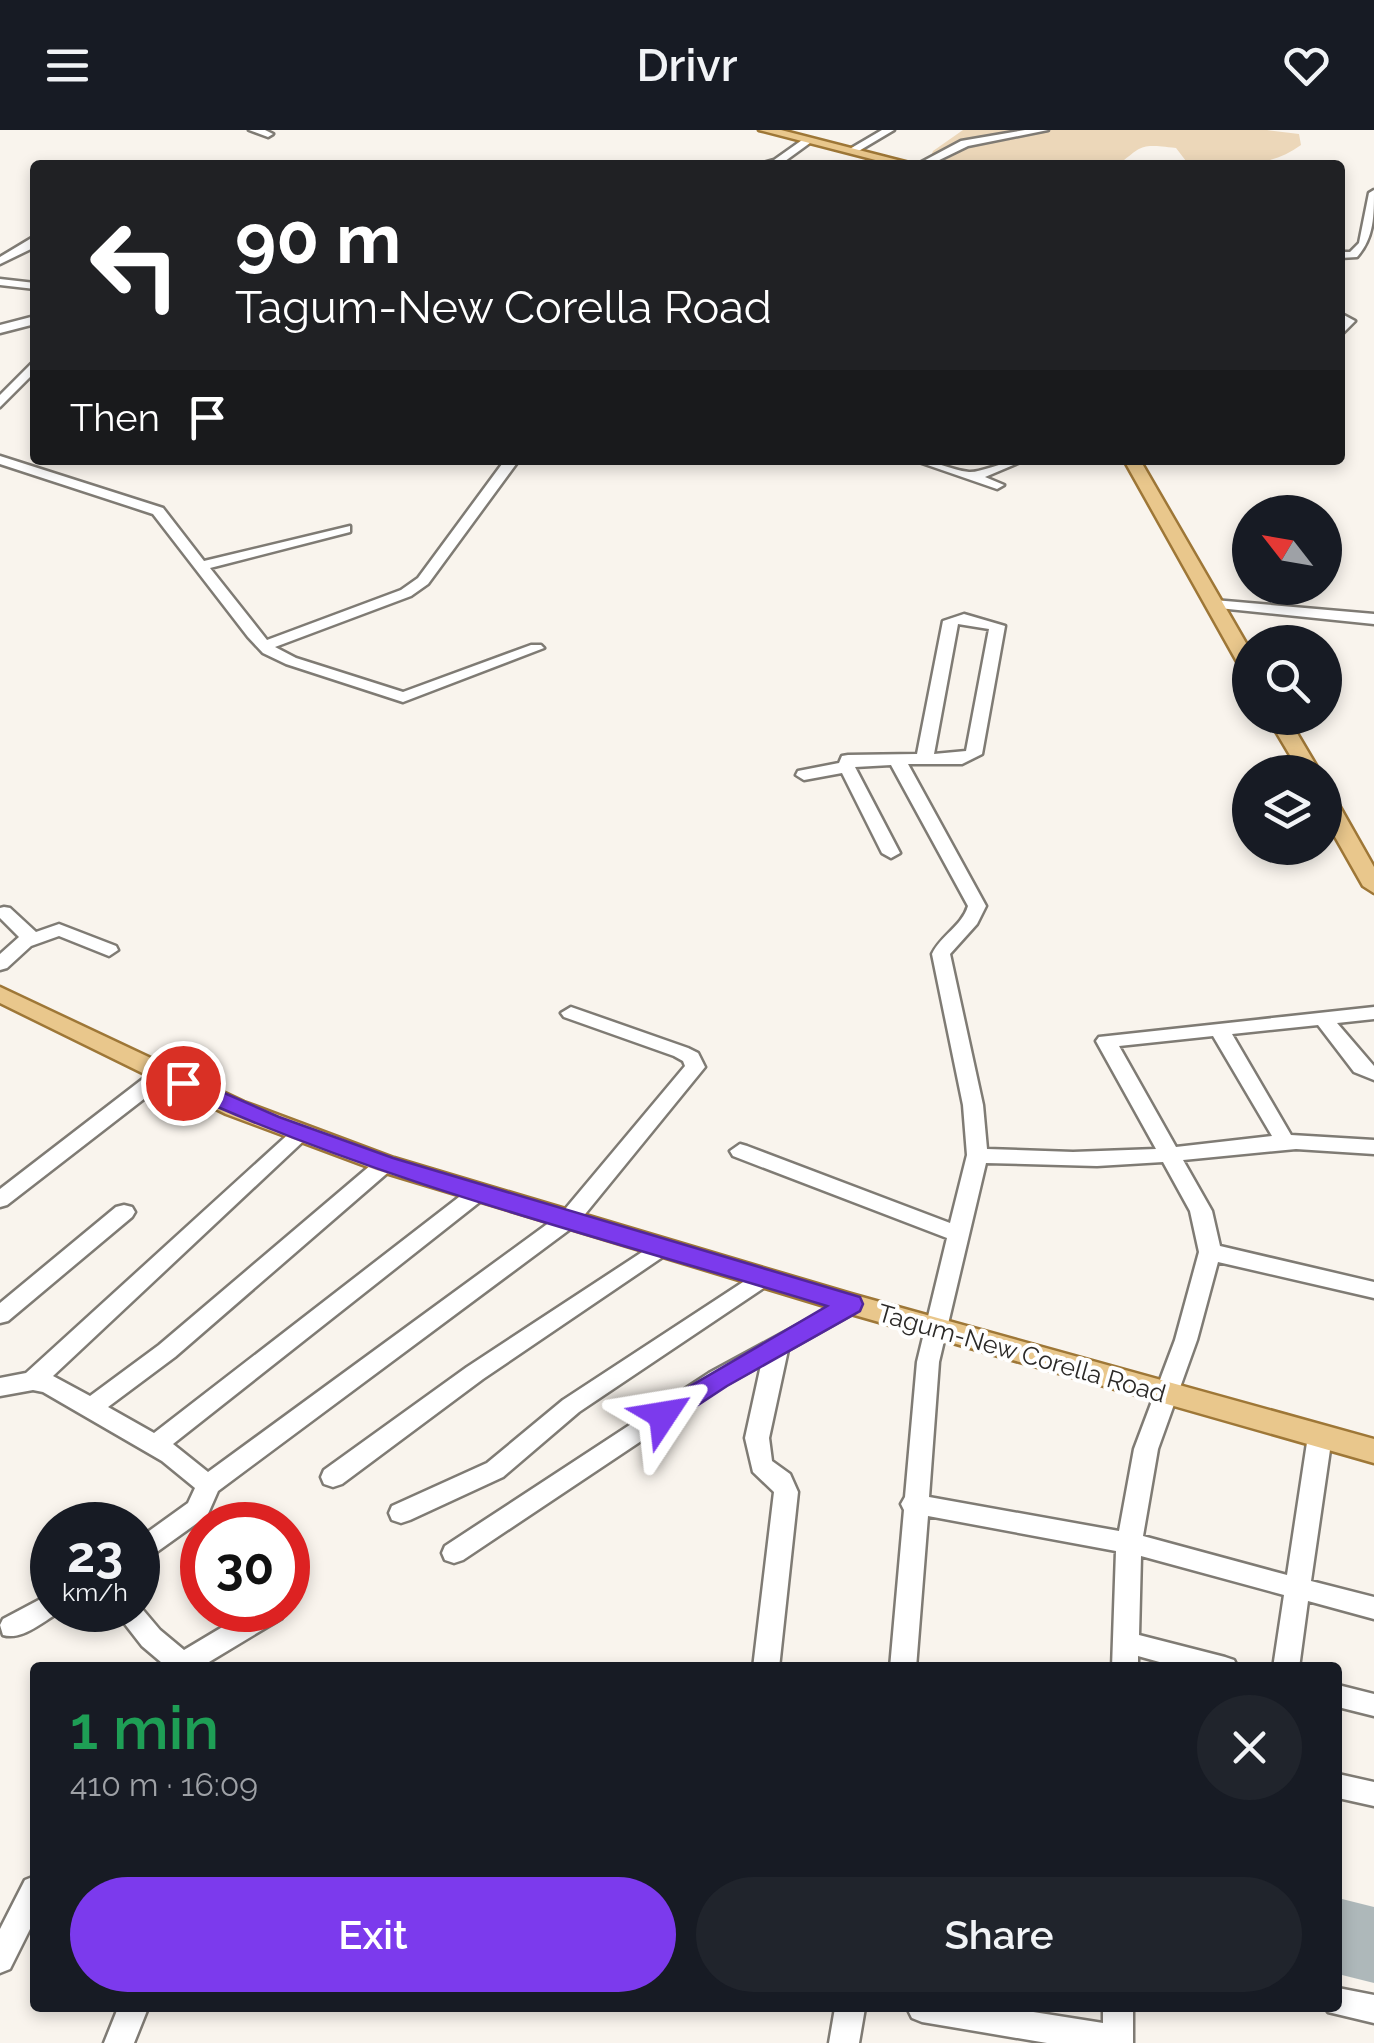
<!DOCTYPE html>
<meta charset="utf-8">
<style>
:root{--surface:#171b24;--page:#20242c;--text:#f1f3f6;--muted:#9ea1a6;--accent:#7c3aed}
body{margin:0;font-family:Raleway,sans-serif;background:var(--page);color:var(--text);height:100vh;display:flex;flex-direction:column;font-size:38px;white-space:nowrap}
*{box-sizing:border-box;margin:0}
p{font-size:32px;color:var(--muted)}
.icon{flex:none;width:55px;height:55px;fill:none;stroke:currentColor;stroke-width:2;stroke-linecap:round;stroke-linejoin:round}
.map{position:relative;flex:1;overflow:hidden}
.sheet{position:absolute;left:30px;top:1532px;width:1312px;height:350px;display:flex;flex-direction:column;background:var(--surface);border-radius:10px;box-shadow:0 5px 15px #0003}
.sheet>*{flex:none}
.banner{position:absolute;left:30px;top:30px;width:1315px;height:305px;border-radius:10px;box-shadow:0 5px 15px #0003;background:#202124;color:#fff;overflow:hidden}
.needle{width:65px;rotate:301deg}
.fabs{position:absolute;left:1232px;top:365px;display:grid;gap:20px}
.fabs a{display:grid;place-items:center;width:110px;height:110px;border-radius:50%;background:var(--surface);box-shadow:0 5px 15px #0003;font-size:50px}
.speed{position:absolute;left:30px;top:1372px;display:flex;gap:20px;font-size:50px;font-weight:700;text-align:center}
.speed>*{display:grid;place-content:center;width:130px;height:130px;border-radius:50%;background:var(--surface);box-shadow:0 5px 15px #0003;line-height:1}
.speed small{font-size:25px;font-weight:400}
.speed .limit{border:15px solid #d22;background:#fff;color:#111}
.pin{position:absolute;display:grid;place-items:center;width:85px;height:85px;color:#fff;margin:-42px;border:5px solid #fff;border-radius:50%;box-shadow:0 2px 10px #0007}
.me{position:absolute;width:110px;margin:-55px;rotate:57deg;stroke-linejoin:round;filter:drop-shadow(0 0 8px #0008)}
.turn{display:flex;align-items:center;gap:35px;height:210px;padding:0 40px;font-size:45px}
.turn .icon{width:130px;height:130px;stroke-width:2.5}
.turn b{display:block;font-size:70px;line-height:85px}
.then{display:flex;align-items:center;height:95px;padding:0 40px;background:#0003;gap:20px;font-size:38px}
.round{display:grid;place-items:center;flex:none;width:105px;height:105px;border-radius:52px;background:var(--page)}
.head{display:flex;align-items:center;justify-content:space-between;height:170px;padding:0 40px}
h1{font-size:60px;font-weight:600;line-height:75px;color:#1e9e55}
.button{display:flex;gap:20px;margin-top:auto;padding:20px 40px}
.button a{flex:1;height:115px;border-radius:60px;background:var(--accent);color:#fff;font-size:40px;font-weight:600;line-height:115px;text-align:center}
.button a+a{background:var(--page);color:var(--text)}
header{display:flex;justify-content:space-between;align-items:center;height:130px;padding:0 40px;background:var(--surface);font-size:45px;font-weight:600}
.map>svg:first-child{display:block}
</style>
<header><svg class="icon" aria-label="menu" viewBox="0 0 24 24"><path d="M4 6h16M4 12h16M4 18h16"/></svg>Drivr<svg class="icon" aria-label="heart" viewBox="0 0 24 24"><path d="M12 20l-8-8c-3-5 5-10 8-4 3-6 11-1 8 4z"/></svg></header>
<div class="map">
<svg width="1374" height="1913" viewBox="0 0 1374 1913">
<rect width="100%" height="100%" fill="#f9f4ed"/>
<path fill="#ecd7b9" d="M963,0h304l32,4 2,11c-35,26 -74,19 -115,16l-10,-13c-36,-4 -32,-4 -58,17h-191l6,-14z"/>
<path fill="#aeb8ba" d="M1338,1768l36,9v76l-36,-9z"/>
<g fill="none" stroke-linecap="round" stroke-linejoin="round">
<defs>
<path id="minor" d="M249,0h16l8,4 -5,3z
M882,0h12l-37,22 -9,-2z
M1025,0h23l-80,16 -39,19h-13l45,-24z
M805,8l9,2 -33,24 -25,1 18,-5z
M1374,60c0,26 0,48 -17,67l-17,1v-6h10l9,-9 10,-50z
M35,106v11l-35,17v-7z
M0,149l35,4v6l-35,-4z
M1340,183l15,8 -15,15z
M35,186v8l-35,9v-8z
M35,230v12l-35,35v-12z
M0,326l163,52 41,53 146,-35v6l-140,36 57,72 134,-50 17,-12 87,-118h14l-91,124 -17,12 -136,51 21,11 107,34 128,-47h10l3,3 -141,54 -117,-38 -23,-11 -15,-16 -95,-123 -153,-50z
M913,330c22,0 37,10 56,12 12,1 36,-12 56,-12l-40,17 19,8 -7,4z
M1214,470l160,14v10l-165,-17v-6z
M964,484l41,12 -23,128 -20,10h-54l78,142 -9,18 -27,30 33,151 4,44 86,3 83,-3 -60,-108 3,-4 275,-30v12l-37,4 37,43v14l-20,-8 -36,-47 -86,9 59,101 83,5v14l-78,-5 -113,11 29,51 8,35 154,36v16l-156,-36 -21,78 -39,109 -15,87 144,39 21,-139 4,-6 8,-3 8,3 4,6 -21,145 63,16v22l-66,-18 -9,67h-26l11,-73 -143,-39 -2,79 86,22 9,3 4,8h-57l-43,-12v12h-26l4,-117 -188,-35 -12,152h-26l14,-158 -3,-6 4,-7 12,-135 30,-124 -214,-82 -3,-5 10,-7 7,2 203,77 17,-68 -4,-50 -31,-151c9,-19 30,-28 36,-48l-77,-141 -36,2 45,86 -9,5 -9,-5 -40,-80 -38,7 -8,-5 2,-4 41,-8 3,-7 6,-1 69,-1 26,-133zM958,494l31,5 -23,122 -32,3zM1213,906l59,100 -96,11 -57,-101zM1163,1032l27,49 9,41 -24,88 -41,109 -15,82 -190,-34 10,-135 47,-199 111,3z
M4,777l6,1 26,24 23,-8 57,22 2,4 -9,6 -50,-20 -28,10 -24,22 -7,2v-16l19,-17 -19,-19v-10z
M571,877l117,41 10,5 7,14 -128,157 -359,267 -11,25 -60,43 -9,3v-23l50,-36 7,-15 -33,-27 -119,-69 -10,-2 -33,6v-18l26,-5 268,-244 7,-2 10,7 -258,242 37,20 69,-51 219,-186h14l3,5 -3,5 -217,188 -67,50 46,26 318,-246h14l4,5 -4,5 -313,247 35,28 353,-258 124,-148 -2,-5 -9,-5 -110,-39 -3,-4z
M164,937l10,6 -3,5 -164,127 -7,2v-18l157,-121z
M124,1075l8,2 3,5 -3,5 -124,104 -8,2v-20l116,-96z
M662,1109l8,3 3,5 -3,5 -187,127 -141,105 -9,3 -9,-3 -3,-7 3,-7 143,-103z
M763,1139l8,2 3,6 -3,6 -192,129 -76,65 -93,43 -9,3 -9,-3 -3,-7 3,-7 95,-43 76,-63z
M851,1166l8,2 3,6 -3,6 -71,40 -19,88 3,23 18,13 8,18 -19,176h-26l21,-176 -21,-20 -8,-34 16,-73 -36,20 -262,175 -9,3 -9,-3 -3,-7 3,-7 264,-173z
M52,1463v17l9,1c-17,10 -39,30 -58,24l-3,-10 3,-6z
M138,1474l22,26 24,20 67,-40h35l-4,8 -83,50h-31l-26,-22 -28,-36h24z
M1338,1555l36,9v22l-36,-9z
M1338,1644l36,8v24l-36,-8z
M35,1746v43l-25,50 -10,4v-44l25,-49z
M1338,1858l36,7v28l-46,-11 -2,-4h12z
M118,1878h30l-14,35h-30z
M835,1878h30l-6,35h-30z
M907,1878h101l95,15v-15h30v35h-86l-125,-21 -10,-4z"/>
<path id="major" d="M759,0h22l136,35h-22z
M1124,330h16l110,190v23l-10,-6z
M1268,588h20l32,54h-20z
M1325,664l11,6 38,67v26l-11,-7 -38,-67z
M0,857l244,115 150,56 457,136 523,145v24l-523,-149 -475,-144 -150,-56 -226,-111z"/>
</defs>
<use href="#minor" stroke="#7f7b74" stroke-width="5"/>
<use href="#major" stroke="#9e7737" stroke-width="5"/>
<use href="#minor" fill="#fff" fill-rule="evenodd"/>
<use href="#major" fill="#e9c78c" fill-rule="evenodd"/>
</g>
<path fill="#7c3aed" stroke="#51269a" stroke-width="2.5" d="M183,945l96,42 114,41 467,139 3,7 -3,7 -133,75 -55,36 -9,3 -10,-3 -4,-7 4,-7 174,-102c-219,-67 -444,-122 -652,-218l-4,-5 4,-6z"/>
<g text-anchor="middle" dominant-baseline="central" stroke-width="8" stroke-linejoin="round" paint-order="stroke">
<g font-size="25" fill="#2c2a28" stroke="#fff">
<text transform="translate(1022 1223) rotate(16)">Tagum-New Corella Road</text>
</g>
</g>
</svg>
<div class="fabs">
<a><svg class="needle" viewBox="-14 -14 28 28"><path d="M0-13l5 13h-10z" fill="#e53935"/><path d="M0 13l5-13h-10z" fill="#9ea1a6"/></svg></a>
<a><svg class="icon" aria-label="search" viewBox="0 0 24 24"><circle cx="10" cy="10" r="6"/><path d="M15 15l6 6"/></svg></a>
<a><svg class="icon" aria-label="layers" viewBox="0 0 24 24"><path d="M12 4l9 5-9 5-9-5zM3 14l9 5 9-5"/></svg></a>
</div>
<div class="speed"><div>23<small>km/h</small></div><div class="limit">30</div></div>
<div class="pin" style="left:183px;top:953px;background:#d93025"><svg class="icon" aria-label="arrive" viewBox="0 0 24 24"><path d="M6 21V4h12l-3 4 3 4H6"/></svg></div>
<svg class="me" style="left:663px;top:1285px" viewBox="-20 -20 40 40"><path d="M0-17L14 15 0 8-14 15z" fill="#7c3aed" stroke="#fff" stroke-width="4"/></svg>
<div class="banner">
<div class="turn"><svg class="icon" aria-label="left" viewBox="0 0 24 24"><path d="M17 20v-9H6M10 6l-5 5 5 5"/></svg><div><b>90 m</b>Tagum-New Corella Road</div></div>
<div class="then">Then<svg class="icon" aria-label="arrive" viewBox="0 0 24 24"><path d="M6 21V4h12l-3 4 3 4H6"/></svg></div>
</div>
<section class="sheet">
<div class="head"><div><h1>1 min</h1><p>410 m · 16:09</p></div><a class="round"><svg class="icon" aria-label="close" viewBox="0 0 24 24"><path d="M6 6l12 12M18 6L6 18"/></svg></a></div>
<div class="button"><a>Exit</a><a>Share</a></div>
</section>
</div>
